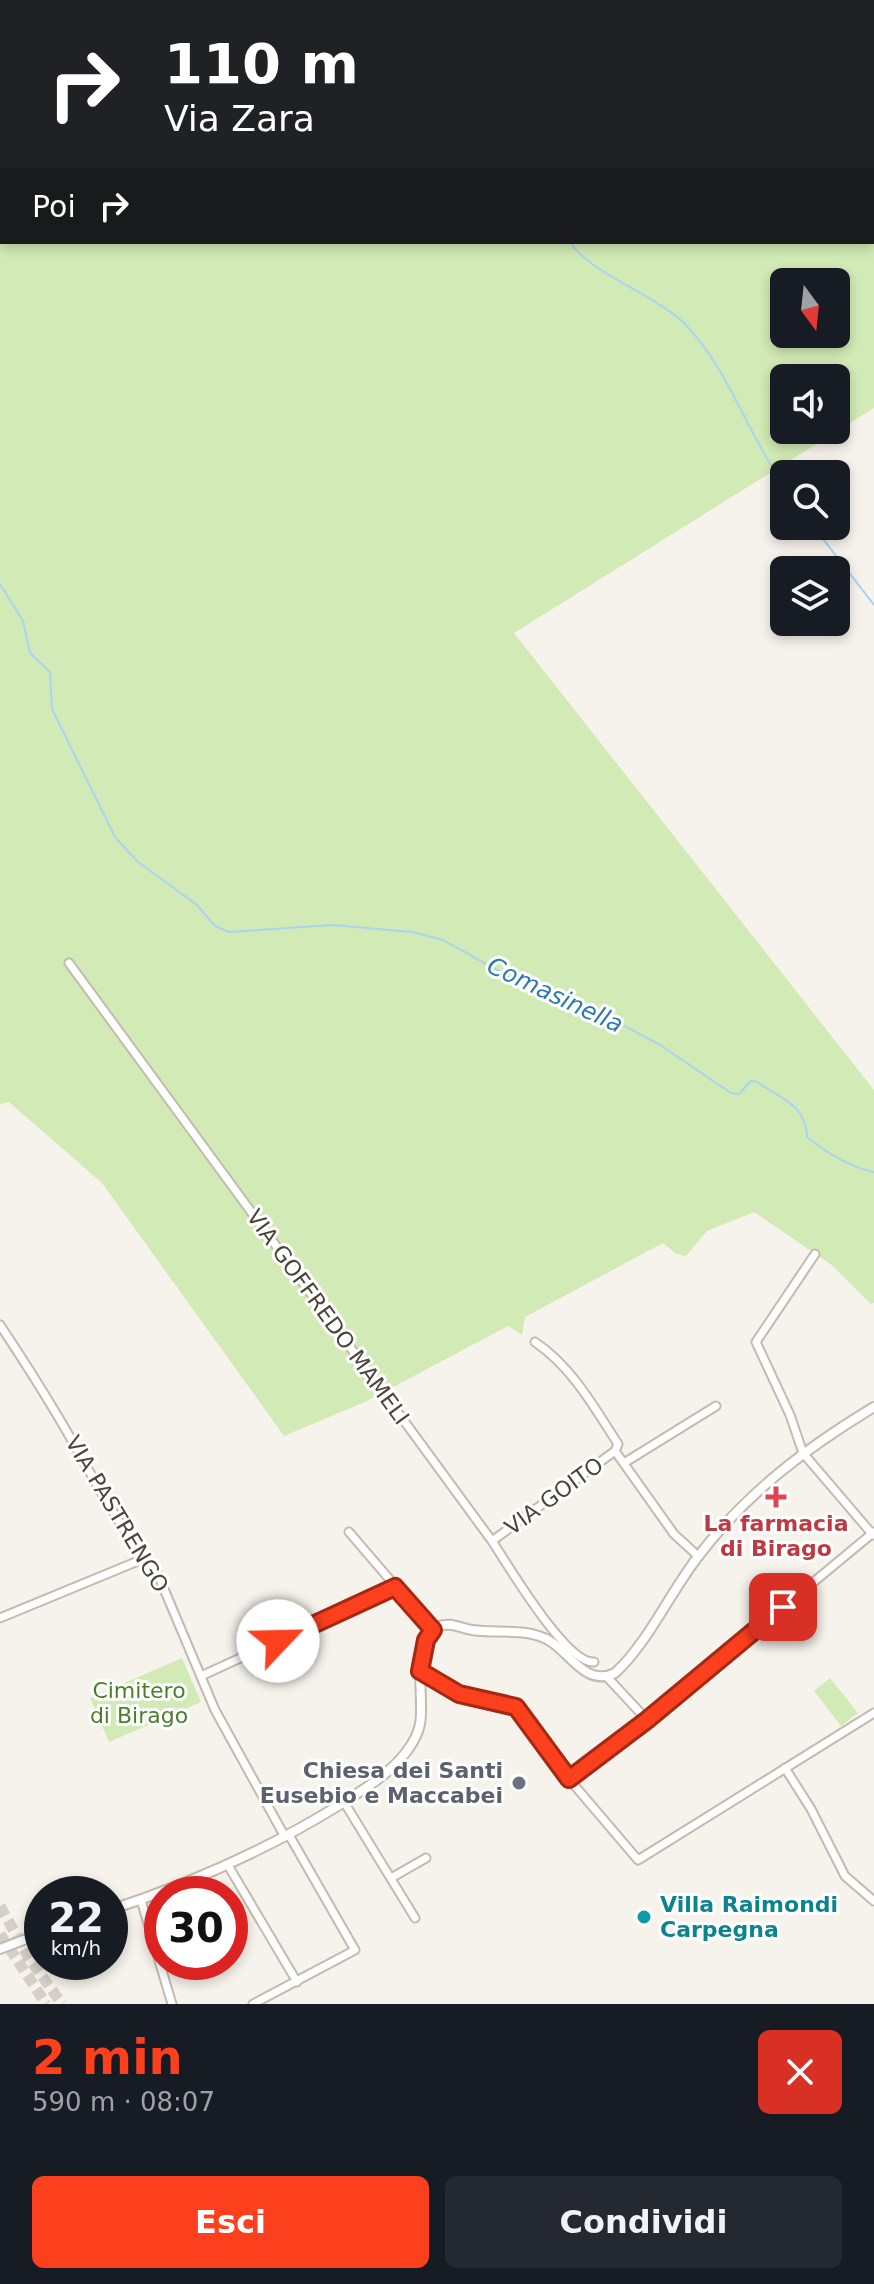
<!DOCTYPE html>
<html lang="it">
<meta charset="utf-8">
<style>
:root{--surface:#171b24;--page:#242831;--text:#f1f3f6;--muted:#9ea1a6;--accent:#fc3f1d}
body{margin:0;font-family:"DejaVu Sans",sans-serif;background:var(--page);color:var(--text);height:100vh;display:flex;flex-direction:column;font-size:30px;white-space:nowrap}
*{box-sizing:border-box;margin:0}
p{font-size:26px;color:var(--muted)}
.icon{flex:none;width:44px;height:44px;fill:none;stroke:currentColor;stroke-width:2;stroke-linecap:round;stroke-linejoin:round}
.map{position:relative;height:2004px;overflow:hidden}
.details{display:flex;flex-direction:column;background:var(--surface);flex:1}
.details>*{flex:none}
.banner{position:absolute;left:0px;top:0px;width:874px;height:244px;box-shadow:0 4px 12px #0003;background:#202124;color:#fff;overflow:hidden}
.needle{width:52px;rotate:165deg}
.buttons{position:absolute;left:770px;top:268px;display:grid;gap:16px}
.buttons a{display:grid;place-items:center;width:80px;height:80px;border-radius:12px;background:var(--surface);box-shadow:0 4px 12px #0003;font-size:40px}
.speed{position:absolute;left:24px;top:1876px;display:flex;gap:16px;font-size:40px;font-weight:700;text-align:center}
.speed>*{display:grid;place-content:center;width:104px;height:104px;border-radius:50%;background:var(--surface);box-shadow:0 4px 12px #0003;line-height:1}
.speed small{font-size:20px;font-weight:400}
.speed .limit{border:12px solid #d22;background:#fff;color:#111}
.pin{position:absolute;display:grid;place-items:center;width:68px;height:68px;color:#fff;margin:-34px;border-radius:16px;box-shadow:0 4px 12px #0006}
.me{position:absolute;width:88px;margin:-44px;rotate:66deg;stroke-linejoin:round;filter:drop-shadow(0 0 6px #0008)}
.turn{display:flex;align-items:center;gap:28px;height:168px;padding:0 32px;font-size:36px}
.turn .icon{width:104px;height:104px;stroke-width:2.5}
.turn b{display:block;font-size:56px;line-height:68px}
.then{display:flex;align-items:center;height:76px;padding:0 32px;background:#0003;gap:16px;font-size:30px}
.round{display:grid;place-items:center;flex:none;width:84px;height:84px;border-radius:12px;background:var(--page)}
.headline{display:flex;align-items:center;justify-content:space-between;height:136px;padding:0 32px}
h1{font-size:48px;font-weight:800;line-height:60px;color:var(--accent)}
.button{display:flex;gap:16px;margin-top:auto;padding:16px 32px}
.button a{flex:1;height:92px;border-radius:12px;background:var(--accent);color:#fff;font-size:32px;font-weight:800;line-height:92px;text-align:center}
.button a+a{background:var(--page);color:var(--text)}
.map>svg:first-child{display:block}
</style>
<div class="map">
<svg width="874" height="2004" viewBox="0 0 874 2004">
<rect width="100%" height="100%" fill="#f6f3ec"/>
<path fill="#d2eab5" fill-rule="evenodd" d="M0,0l831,2h-829v240h870l2,-218v384l-360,225 360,457v213l-3,1 -38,-38 -79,-54 -47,19 -21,25 -10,-2 -13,-11 -138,74 -3,18 -14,-9 -141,75 -83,35 -182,-253 -93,-81 -9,2zM784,282h52v52h-52zM784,378h52v52h-52z
M182,1658l19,44 -92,40 -19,-44z
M830,1678l28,35 -17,13 -27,-35z"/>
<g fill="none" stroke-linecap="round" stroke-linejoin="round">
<path stroke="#a9d4f2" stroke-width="2" d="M483,0l1,2
M570,242c18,30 84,52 114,81 45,46 63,111 100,162
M813,526l61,79
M0,584l23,37 7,32 20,19 2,37 63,128 23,25 59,43 18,21 14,6 103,-7 80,7 31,8 83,46 56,17 78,42 71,48 8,1 12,-13 6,1c24,17 49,22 50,55 20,16 42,30 67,35"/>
<path stroke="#d4d0c8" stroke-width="11" stroke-dasharray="11 5.5" stroke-linecap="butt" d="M0,1906l29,52 33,46
M0,1934l46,70"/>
<defs>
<path id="minor" d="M69,963l423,578c16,24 74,123 102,121
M815,1254l-59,88 34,73 13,38 70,82
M0,1325c22,33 43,66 63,100 29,50 55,103 93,145l59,140 70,127
M535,1342c37,25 59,65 83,102l-3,7
M615,1451l59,83 24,22
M624,1463l92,-57
M349,1532l84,98
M492,1541l123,-90
M0,1618l143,-59
M420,1671l39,23 57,13 53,72 69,81 236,-147
M201,1676l194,-89
M607,1677l40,43
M785,1768l26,41 34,67 29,25
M569,1779l78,-59 227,-188
M344,1802l71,116
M229,1867l68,115
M391,1878l35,-20
M141,1900l31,104
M253,2004l102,-54 -66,-115"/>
<path id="tertiary" d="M110,1910c82,-27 157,-60 231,-106 23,-15 49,-30 66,-53 6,-8 11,-17 13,-27 5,-23 -10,-83 17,-97 12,-6 23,1 35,3 26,4 54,-3 78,11 21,13 36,46 65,32 32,-29 55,-80 82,-115 48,-64 109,-110 177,-151
M0,1949l42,-16"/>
</defs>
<use href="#minor" stroke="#c2bbae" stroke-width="11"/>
<use href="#tertiary" stroke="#c2bbae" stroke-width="12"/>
<use href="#minor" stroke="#fff" stroke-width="7"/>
<use href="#tertiary" stroke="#fff" stroke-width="8"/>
</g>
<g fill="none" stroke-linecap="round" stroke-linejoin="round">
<defs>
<path id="route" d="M278,1641l117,-54 38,43 -7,10 -6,31 39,23 57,13 53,72 78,-59 136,-113"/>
</defs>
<use href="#route" stroke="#a42913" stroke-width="20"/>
<use href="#route" stroke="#fc3f1d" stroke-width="14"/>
</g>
<path fill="#e0444e" stroke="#fff" stroke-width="3" d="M772 1485h8v8h8v8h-8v8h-8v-8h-8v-8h8z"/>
<circle fill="#6b7280" stroke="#fff" stroke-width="3" cx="519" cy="1783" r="8"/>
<circle fill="#0f9aa8" stroke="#fff" stroke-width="3" cx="644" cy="1917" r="8"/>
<g text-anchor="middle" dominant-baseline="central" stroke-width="6" stroke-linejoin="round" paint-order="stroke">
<g font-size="22" fill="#4b4439" stroke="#fff">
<text transform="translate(328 1317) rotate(54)">VIA GOFFREDO MAMELI</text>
<text transform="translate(554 1496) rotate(-36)">VIA GOITO</text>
<text transform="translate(117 1514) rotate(59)">VIA PASTRENGO</text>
</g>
<g font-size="22" font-weight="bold" fill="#be3a42" stroke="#fff">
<text x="776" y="1523">La farmacia<tspan x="776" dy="25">di Birago</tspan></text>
</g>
<g font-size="22" fill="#4a7f2a" stroke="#fff">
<text x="139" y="1690">Cimitero<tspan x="139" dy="25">di Birago</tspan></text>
</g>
<g font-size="22" font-weight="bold" fill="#5b616d" stroke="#fff" text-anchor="end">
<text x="503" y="1770">Chiesa dei Santi<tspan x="503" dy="25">Eusebio e Maccabei</tspan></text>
</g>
<g font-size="22" font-weight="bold" fill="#0d838f" stroke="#fff" text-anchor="start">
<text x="660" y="1904">Villa Raimondi<tspan x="660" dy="25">Carpegna</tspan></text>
</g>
<g font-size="24" font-style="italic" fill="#2e7ab2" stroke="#fff">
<text transform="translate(555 995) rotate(25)">Comasinella</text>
</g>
</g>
</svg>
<div class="buttons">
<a><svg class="needle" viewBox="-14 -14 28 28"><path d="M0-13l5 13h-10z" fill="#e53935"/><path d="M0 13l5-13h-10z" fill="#9ea1a6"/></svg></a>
<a><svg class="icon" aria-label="sound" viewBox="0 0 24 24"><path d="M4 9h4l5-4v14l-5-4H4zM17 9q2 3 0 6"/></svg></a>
<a><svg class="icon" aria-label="search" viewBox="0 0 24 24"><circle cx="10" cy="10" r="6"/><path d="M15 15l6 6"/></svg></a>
<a><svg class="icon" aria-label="layers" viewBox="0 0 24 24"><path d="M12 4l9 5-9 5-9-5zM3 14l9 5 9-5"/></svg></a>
</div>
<div class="speed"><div>22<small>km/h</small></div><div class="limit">30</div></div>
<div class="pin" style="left:783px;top:1607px;background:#d93025"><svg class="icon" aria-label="arrive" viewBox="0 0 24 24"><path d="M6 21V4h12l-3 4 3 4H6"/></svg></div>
<svg class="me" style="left:278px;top:1641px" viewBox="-20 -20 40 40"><circle r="19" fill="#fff"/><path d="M0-13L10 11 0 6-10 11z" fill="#fc3f1d"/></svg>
<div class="banner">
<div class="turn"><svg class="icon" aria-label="right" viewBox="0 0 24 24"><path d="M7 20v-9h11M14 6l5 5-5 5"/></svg><div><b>110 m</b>Via Zara</div></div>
<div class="then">Poi<svg class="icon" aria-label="right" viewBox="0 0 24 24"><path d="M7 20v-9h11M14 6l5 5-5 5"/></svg></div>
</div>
</div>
<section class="details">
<div class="headline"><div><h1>2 min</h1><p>590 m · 08:07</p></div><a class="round" style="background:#d93025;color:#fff"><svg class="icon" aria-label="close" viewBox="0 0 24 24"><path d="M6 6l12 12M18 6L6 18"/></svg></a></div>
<div class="button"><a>Esci</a><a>Condividi</a></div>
</section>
